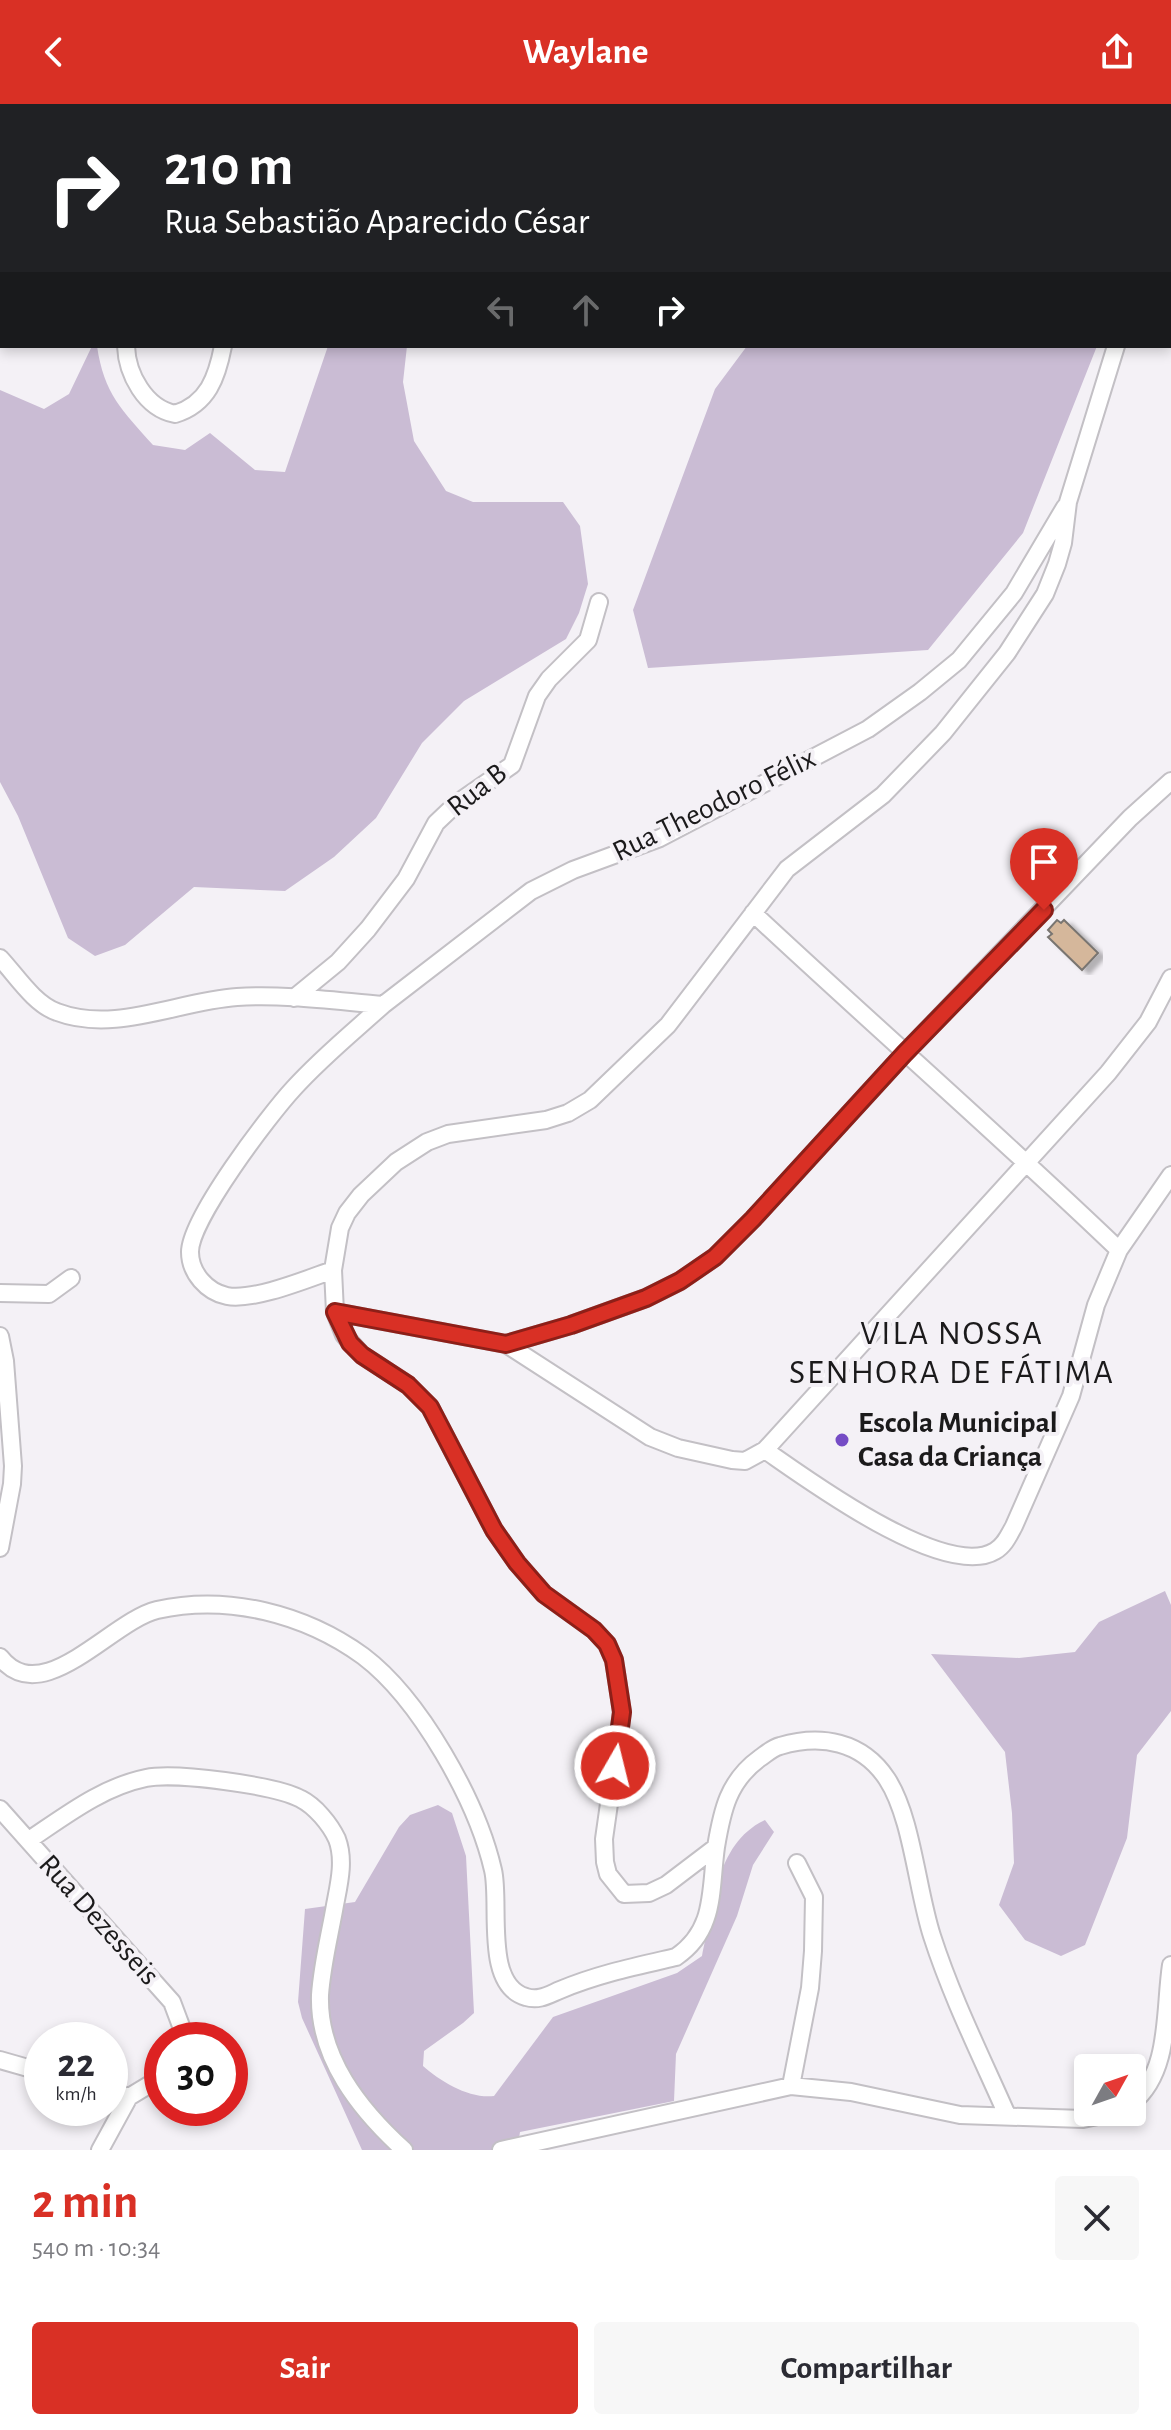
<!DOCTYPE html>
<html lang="pt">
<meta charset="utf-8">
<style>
:root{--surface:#fff;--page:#f7f7f7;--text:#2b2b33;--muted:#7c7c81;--accent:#d93025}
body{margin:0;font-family:"Alegreya Sans",sans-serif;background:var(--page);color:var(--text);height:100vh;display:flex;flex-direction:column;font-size:30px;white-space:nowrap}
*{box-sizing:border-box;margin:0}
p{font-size:26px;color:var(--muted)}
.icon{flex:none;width:44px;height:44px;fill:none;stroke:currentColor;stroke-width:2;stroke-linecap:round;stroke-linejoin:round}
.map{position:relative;height:2046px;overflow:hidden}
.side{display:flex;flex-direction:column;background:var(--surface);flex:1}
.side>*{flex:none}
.hud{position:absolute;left:0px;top:0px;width:1172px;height:244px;box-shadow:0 4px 12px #0003;background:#202124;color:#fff;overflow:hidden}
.needle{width:52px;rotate:50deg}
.fabs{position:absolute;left:1074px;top:1950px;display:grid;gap:16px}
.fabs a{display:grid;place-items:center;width:72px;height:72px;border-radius:8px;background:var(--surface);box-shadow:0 4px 12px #0003;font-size:40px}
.speed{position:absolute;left:24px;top:1918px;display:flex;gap:16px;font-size:40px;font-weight:700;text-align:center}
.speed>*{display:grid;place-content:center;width:104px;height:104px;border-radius:50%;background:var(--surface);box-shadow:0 4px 12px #0003;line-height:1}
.speed small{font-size:20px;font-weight:400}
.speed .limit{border:12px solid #d22;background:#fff;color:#111}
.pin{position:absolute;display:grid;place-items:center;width:68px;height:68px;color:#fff;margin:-82px -34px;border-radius:50% 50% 50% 0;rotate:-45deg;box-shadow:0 0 8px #0007}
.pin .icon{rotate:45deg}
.me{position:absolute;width:88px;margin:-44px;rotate:8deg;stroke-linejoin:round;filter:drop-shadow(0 0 6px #0008)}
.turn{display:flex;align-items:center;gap:28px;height:168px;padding:0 32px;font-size:36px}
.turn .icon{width:104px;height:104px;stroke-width:2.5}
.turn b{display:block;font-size:56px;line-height:68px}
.lanes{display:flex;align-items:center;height:76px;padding:0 32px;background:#0003;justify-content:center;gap:40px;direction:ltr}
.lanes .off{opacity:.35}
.round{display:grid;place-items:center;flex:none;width:84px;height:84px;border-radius:8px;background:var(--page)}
.headline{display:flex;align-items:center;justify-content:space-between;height:136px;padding:0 32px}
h1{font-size:48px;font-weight:700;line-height:60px;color:var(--accent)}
.primary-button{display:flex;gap:16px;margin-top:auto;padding:16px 32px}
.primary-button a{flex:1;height:92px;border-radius:8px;background:var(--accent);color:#fff;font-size:32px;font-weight:700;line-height:92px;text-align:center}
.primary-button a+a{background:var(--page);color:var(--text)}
header{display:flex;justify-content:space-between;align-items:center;height:104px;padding:0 32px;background:var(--accent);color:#fff;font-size:36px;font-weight:700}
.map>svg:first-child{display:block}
</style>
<header><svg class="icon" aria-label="back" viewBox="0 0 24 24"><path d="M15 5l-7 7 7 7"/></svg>Waylane<svg class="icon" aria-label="share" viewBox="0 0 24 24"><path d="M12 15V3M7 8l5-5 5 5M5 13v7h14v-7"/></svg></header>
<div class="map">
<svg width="1171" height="2046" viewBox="0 0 1171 2046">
<defs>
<filter id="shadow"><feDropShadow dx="7" dy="4" stdDeviation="2" flood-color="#0004"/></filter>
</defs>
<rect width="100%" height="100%" fill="#f4f1f6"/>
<path fill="#cabcd4" d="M404,0h569l1,2h-570z
M1032,0h139v144l-1,-142h-139z
M92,242h5c7,48 25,64 56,99l32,5 25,-17 45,37 30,2 43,-126h79l-4,36 11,59 32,50 27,11h90l17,24 8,58 -9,29 -13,26 -102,62 -42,42 -46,75 -42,39 -49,34 -91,-4 -69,58 -30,11 -27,-18 -50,-122 -18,-34v-392l44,19 25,-15z
M747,242h350l-74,187 -95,117 -280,18 -15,-58 82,-221z
M1165,1487l6,14v106l-34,44 -10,83 -42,107 -24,11 -36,-16 -26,-35 15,-42 -2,-50 -7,-61 -74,-98 88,4 56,-6 24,-30z
M438,1701l14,8 14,43 8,157 -11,10 -39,28 -1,15c18,16 47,33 71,30l59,-79 124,-44 25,-17c11,-47 13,-113 63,-136l9,12 -21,33 -16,51 -61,138 -2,47 -154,31 -3,18h-155l-60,-132 -4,-16 7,-93 50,-7 44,-75 11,-12z"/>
<path fill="#d5b79b" stroke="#797571" stroke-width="2" filter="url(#shadow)" d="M1057,816l4,3 3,-3 34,33 -16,17 -34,-33 4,-3 -4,-4z"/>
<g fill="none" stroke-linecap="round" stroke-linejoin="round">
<defs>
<path id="minor" d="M87,0l1,2
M56,2l4,-2
M281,2l1,-2
M998,2l1,-2
M0,26l2,-1
M1170,181l1,-1
M126,242c1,28 19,62 49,68 33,-10 42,-37 48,-68
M753,809c121,113 246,222 366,337
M0,854c16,17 34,46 57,54 58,22 121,-11 180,-15 48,-3 98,4 146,8l148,-114 42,-21 87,-32 208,-109 52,-37 39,-32 55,-67 51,-86
M294,894l44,-36 30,-33 38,-50 30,-56 20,-19 56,-39 25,-69 12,-17 39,-39 11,-38
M333,1166c-26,9 -79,31 -106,26 -20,-4 -37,-23 -37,-44 0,-33 79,-137 104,-164 27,-30 59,-56 89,-83
M0,1189l49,1 22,-16
M335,1208l171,32 65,-19 75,-27 34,-17 35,-24 38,-38 151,-165 226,-236 41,-37
M0,1232l5,25 8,105 -1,18 -12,64
M506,1240l144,93 28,11 54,12 13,1 20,-11 343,-377 40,-51 23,-44
M765,1346c42,29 180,131 230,101 10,-6 14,-16 19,-25l57,-130 25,-91 23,-55 52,-75
M0,1553c42,54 111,-36 157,-47 71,-16 148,4 206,46 57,43 114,145 130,214 8,33 -10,115 33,127 13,4 22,-2 34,-7 38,-16 77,-24 116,-33 40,-27 34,-67 40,-110
M0,1705l172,193 9,24 1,14
M29,1736c36,-24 73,-53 117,-62 29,-6 129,7 155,21 14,7 29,25 36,40 8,21 2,45 -2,66 -5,29 -13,60 -15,90 -2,63 40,115 84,155
M0,1956l42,12
M791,1982l19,-98 3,-37 1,-54 -17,-34
M110,1988l19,5
M129,1993l33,-20
M1132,1999c39,-31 32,-92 39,-138
M1007,2011c-26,-59 -55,-117 -75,-179 -15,-46 -20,-119 -45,-157 -25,-38 -66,-45 -107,-33 -8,2 -14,8 -20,12 -32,23 -38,53 -44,89l-50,38 -17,8 -25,1 -16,-20 -3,-12 -1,-23 18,-127 -8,-52 -7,-16 -13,-14 -50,-36 -27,-31 -23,-33 -64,-123 -22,-22 -46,-30 -18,-20 -9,-23 -2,-42 7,-42 7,-15 14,-18 35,-33 31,-20 21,-8 98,-14 22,-7 22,-13 78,-75 119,-156 96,-74 60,-62 64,-80 38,-59 12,-30 6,-21 5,-41 48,-156
M100,2046l29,-53
M501,2046l290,-64 60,6 109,23 123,4 34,-7"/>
</defs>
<use href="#minor" stroke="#c3c0c5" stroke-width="20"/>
<use href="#minor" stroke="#fff" stroke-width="16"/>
</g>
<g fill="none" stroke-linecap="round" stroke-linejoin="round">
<defs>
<path id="route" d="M615,1662l7,-54 -8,-52 -7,-16 -13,-14 -50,-36 -27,-31 -23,-33 -64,-123 -22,-22 -46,-30 -12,-12 -15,-31 171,32 65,-19 75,-27 34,-17 35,-24 38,-38 151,-165 140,-144"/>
</defs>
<use href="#route" stroke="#8d1f18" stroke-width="20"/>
<use href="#route" stroke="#d93025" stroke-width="14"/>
</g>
<circle fill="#754cc5" stroke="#f4f1f6" stroke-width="3" cx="842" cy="1336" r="8"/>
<g text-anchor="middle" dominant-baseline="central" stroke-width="8" stroke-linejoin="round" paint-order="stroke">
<g font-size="30" fill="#1b1a1b" stroke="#f4f1f6">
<text transform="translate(477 686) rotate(-38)">Rua B</text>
<text transform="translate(714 701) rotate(-26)">Rua Theodoro Félix</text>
<text transform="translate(99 1816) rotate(48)">Rua Dezesseis</text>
</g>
<g font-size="30" font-weight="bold" fill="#1b1a1b" stroke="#f4f1f6" text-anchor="start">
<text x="858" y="1319">Escola Municipal<tspan x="858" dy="34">Casa da Criança</tspan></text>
</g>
<g font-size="34" letter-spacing="2" fill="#1b1a1b" stroke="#f4f1f6">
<text x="952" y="1230">VILA NOSSA<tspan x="952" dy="39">SENHORA DE FÁTIMA</tspan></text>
</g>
</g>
</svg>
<div class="fabs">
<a><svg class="needle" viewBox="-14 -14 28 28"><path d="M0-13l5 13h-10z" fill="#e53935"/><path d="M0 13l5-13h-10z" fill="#7c7c81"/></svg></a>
</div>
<div class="speed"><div>22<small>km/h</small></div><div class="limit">30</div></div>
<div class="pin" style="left:1044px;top:806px;background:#d93025"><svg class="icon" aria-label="arrive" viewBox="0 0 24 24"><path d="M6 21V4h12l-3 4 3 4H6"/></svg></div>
<svg class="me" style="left:615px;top:1662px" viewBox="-20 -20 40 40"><circle r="17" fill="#d93025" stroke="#fff" stroke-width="3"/><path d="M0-11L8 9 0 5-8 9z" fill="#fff"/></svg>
<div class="hud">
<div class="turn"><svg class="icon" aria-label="right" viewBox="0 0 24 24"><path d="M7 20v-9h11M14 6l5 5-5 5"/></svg><div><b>210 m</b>Rua Sebastião Aparecido César</div></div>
<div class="lanes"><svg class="icon off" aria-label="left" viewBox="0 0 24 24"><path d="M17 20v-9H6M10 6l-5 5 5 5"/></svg><svg class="icon off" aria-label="ahead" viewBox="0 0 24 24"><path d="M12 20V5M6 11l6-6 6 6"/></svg><svg class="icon" aria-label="right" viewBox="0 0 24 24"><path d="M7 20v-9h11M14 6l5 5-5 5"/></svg></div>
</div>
</div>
<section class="side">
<div class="headline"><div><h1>2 min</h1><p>540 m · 10:34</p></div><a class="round"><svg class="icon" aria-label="close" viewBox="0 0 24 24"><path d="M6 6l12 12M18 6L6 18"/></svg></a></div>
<div class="primary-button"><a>Sair</a><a>Compartilhar</a></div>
</section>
